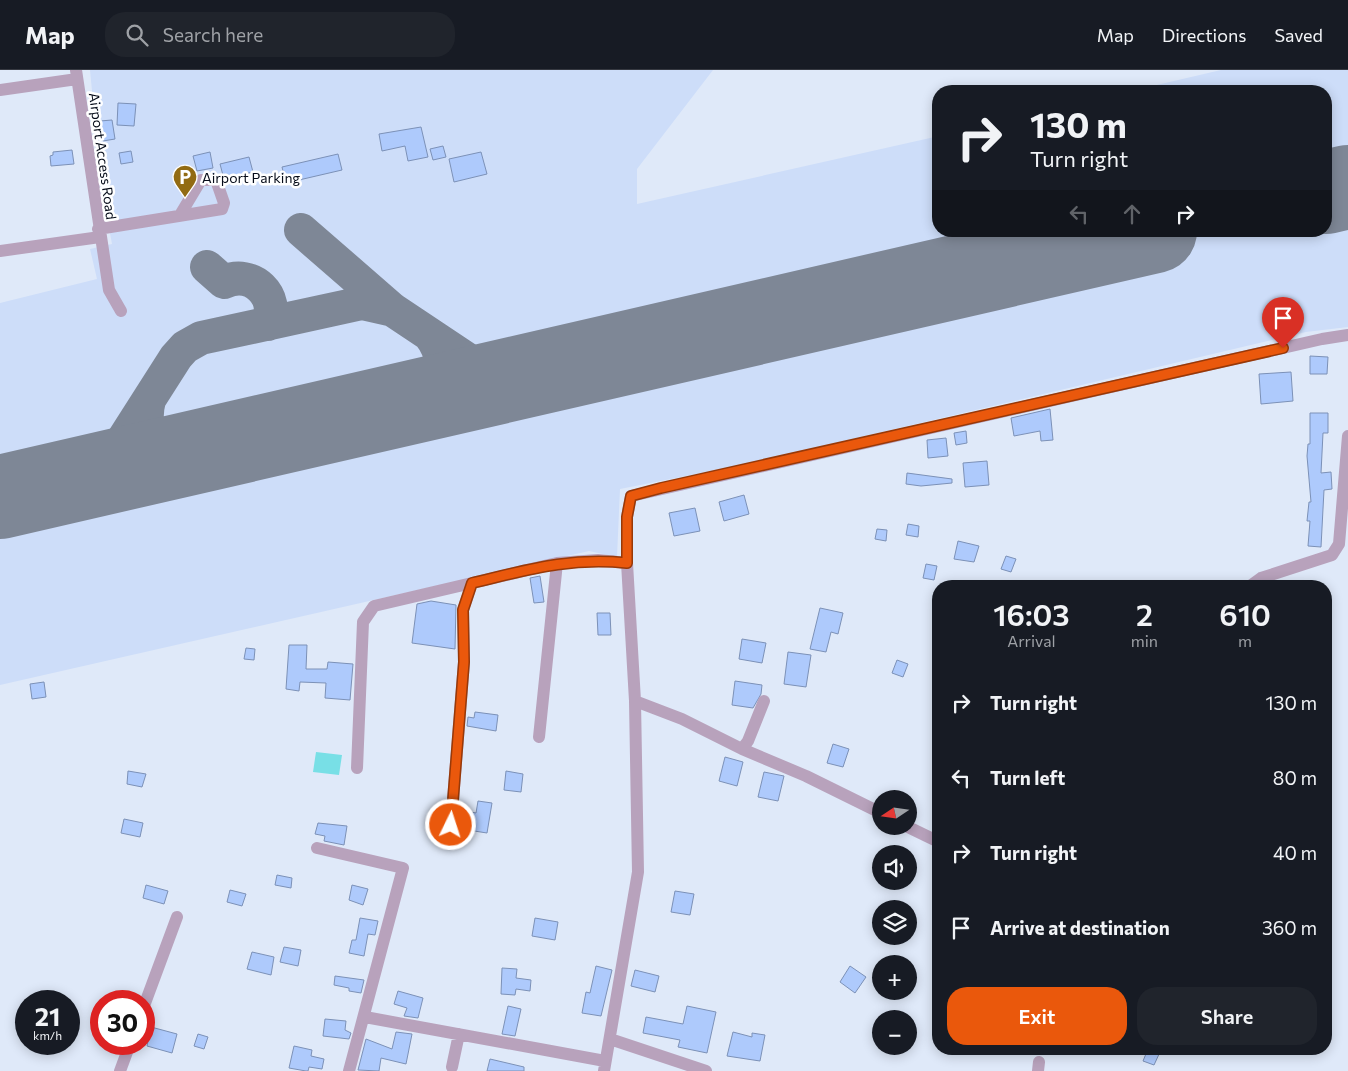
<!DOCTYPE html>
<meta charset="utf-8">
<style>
:root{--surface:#171b24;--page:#20242c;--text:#f1f3f6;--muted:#9ea1a6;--line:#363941;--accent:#ea580c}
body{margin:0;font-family:Commissioner,sans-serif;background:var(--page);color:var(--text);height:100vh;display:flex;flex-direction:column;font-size:19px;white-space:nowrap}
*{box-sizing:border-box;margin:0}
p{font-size:16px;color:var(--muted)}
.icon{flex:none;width:28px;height:28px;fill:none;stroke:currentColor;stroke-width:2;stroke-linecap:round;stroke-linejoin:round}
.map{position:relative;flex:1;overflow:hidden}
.side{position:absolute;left:932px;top:510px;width:400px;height:475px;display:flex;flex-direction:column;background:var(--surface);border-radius:20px;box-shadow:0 2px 12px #0003}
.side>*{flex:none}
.top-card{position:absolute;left:932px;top:15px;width:400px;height:152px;border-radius:20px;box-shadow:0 2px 12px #0003;background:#171b24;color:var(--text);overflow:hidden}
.needle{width:32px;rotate:257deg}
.tools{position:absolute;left:872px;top:720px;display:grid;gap:10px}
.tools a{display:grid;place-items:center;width:45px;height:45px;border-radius:50%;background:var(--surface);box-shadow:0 2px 12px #0003;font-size:25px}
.speed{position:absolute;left:15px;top:920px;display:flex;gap:10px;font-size:25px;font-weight:700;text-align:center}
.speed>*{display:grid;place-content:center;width:65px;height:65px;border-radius:50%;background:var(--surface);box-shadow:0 2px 12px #0003;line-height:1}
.speed small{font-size:12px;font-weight:400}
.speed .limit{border:8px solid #d22;background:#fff;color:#111}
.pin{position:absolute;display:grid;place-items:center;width:42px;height:42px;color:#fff;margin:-51px -21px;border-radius:50% 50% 50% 0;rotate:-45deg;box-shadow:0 0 5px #0007}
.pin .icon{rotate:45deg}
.me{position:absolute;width:55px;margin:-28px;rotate:4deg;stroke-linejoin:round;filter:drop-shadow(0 0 4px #0008)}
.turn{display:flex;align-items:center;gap:18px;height:105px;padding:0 15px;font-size:22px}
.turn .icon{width:65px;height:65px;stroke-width:2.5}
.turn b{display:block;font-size:35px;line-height:42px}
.lanes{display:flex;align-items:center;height:48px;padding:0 15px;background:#0003;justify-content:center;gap:25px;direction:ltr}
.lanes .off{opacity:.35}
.eta{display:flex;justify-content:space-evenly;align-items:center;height:85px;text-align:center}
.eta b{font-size:30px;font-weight:600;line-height:35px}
.primary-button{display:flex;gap:10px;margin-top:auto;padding:10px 15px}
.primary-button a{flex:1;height:58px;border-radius:20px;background:var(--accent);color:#fff;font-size:20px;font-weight:600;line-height:58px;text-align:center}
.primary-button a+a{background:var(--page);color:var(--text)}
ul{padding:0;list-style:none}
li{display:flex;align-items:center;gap:15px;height:75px;padding:0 15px}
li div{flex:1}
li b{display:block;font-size:19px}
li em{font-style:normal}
header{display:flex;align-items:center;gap:30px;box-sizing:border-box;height:70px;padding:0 25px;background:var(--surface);border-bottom:1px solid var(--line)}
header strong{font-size:24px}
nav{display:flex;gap:28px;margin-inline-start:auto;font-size:18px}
.search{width:350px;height:45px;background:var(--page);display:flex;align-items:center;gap:12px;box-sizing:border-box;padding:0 18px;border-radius:20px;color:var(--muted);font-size:19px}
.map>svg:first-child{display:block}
</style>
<header>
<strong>Map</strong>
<div class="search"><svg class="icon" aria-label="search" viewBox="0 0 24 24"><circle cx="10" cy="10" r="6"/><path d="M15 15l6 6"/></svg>Search here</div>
<nav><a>Map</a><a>Directions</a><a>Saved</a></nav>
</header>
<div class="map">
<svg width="1348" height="1001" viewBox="0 0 1348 1001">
<rect width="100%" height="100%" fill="#dfe9f9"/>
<path fill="#cdddf9" d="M90,0h623l-76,99v35l302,-68v95h387v-140h-195l90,-21h127v257l-42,5 -564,133 -122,24 -3,68 -28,-6 -589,134v-382l97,-24 -7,-30 22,-5 -11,-59z"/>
<path fill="#78dfe6" d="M316,682l26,3 -3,20 -26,-3z"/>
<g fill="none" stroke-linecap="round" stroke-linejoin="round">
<path stroke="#7e8796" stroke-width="34" d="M301,160l92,80 108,72
M207,197l17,15c28,-13 56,14 44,42
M149,330c-6,23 0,46 27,51 7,2 16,0 23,0
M389,337c13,-4 30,-6 41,-13 22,-13 11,-45 -1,-60
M102,403l74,-116 9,-10 16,-9 161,-35 31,7"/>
<path stroke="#7e8796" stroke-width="84" d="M1326,122l22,-5
M0,427l1155,-266"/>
</g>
<path fill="#aecafc" stroke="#7c91b7" d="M118,33l18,1 -2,22 -17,-1z
M112,50l3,19 -12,2 -3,-20z
M421,57l7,30 -20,4 -3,-15 -23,5 -3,-17z
M443,76l3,11 -13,3 -3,-11z
M72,80l2,14 -23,2 -1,-10 3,-1v-3z
M131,81l2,11 -12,2 -2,-11z
M210,82l3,16 -16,3 -4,-15z
M481,82l6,22 -33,8 -5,-23z
M338,84l4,16 -56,13 -4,-16z
M249,87l4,15 -29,7 -4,-15z
M1310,286l18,1 -1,17h-17z
M1291,302l2,29 -32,3 -2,-30z
M1050,339l3,31 -12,1 -1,-10 -26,5 -3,-18z
M1310,343h18v20h-5l-2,40 10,-1 1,17 -8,1 -3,57 -13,-1 2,-25h-3l2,-19h2l-4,-46 1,-12h2z
M966,361l1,12 -11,2 -2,-12z
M946,368l2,18 -20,2 -1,-18z
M987,391l2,24 -24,2 -2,-24z
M907,403l45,6v4l-31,3 -15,-2z
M744,425l5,19 -25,7 -5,-19z
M695,438l5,23 -26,5 -5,-23z
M908,454l11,2 -1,11 -12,-2z
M877,459l10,1 -1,11 -11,-2z
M958,471l21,5 -5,16 -20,-3z
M1006,486l10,3 -5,13 -10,-3z
M926,494l11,2 -3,14 -11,-2z
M540,506l4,26 -10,1 -4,-25z
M431,531l25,4 -1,44 -43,-6 5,-39z
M820,538l23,5 -5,21 -7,-2 -5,20 -16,-3z
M597,543h13l1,22h-13z
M742,569l24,4 -4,20 -23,-4z
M289,575h18l-1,24h21l1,-7 25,2 -3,36 -25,-2 1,-15 -26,-1 -1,9 -13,-2z
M246,578l9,1 -1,11 -10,-1z
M788,582l23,3 -5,32 -22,-3z
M897,590l11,4 -5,13 -11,-4z
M735,611l27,4 -1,9 -8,14 -21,-3z
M44,612l2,15 -14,2 -2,-15z
M475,642l23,3 -2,16 -29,-5 1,-9 6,1z
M833,674l16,5 -6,18 -16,-4z
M725,687l18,5 -6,24 -18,-5z
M128,701l18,3 -4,13 -15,-3z
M506,701l17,3 -2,18 -17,-2z
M764,702l20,4 -6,25 -20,-4z
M478,731l14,2 -5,30 -19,-3 3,-18 5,1z
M124,749l19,4 -3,14 -19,-4z
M318,753l29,3 -3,19 -20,-4 1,-5 -10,-2z
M277,805l15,3 -1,10 -16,-3z
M146,815l22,6 -4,13 -21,-6z
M352,815l16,4 -5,16 -14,-5z
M230,820l16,4 -4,12 -15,-4z
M675,821l19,3 -4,21 -19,-3z
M360,848l18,3 -3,14 -7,-1 -4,22 -15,-3 3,-13h4z
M535,848l23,4 -3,18 -23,-4z
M284,877l17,3 -3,16 -18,-4z
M252,882l22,5 -3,18 -24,-6z
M596,896l16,4 -11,46 -19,-3 4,-21 4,1z
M850,896l16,11 -11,16 -15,-11z
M502,898l15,1 -1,9 15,2 -1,11 -14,-2 -1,6 -14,-1z
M635,900l24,6 -4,16 -24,-6z
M335,906l29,4 -3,13 -12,-2v-3l-15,-3z
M398,921l25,7 -5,20 -14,-2 3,-8 -13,-4z
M508,936l13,3 -6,27 -13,-2z
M687,936l29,6 -9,41 -29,-6 2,-7 -37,-7 3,-16 37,7z
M325,949l21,2 -1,9 6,3 -2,6 -26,-3z
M151,957l26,7 -5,19 -25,-7z
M396,962l16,2 -6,30 -25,-6 -2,13 -21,-1 8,-31 26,10z
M733,962l19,5v-4l13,2 -5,26 -33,-5z
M198,964l10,3 -4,12 -10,-3z
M294,976l18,4 -1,6 13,3 -2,10 -13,-2 -1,4h-2l-17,-3z
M1148,979l12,3 -6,13 -11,-4z
M490,989l34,8v4h-37z"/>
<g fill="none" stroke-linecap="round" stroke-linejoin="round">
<path stroke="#b8a2bc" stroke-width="12" d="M76,0l33,220 12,21
M0,20l77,-11
M98,159l124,-20 2,-6 -8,-23h-15l-21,35
M0,181l100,-14
M1250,516l11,-8 71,-23 7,-11 9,-108
M635,631l47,18 60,30 6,-8 16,-40
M539,667l18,-174 41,-3 29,3
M742,679l64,27 75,37
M357,698l6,-146 11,-16 98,-23
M451,755l13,-163 -1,-52 9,-27 85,-20
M906,756l33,16
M317,778l86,20 -54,203
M144,936l33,-89
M365,947l240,44
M610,969l96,32
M452,997l7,-33
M120,1001l10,-27
M604,1001l34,-199 -3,-171 -8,-138v-46l4,-21 691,-157 26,-4
M1038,1001l1,-9"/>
</g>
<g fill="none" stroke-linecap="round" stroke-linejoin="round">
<defs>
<path id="route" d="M451,755l13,-163 -1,-52 9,-27c55,-13 97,-26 155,-20v-46l4,-21 30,-8 622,-140"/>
</defs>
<use href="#route" stroke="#983908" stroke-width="12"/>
<use href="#route" stroke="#ea580c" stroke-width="9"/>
</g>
<defs>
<symbol id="parking-pin" viewBox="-11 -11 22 30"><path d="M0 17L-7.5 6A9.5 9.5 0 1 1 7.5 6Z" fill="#926b13" stroke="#fff"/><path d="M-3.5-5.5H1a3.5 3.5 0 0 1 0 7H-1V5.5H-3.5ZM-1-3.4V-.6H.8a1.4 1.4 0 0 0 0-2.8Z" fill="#fff"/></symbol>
</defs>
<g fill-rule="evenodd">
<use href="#parking-pin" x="171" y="93" width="28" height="38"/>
</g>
<g text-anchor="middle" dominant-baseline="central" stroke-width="5" stroke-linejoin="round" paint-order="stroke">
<g font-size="14" fill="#050b18" stroke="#fff">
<text transform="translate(103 86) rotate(82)">Airport Access Road</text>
</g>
<g font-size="14" fill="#050b18" stroke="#fff" text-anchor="start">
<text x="202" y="107">Airport Parking</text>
</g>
</g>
</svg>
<div class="tools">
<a><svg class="needle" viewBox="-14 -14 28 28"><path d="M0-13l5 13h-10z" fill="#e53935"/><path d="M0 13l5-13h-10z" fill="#9ea1a6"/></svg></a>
<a><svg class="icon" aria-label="sound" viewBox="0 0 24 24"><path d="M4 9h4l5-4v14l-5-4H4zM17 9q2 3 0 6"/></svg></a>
<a><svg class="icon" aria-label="layers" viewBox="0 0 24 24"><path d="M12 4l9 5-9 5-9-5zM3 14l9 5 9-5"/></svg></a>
<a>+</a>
<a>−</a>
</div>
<div class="speed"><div>21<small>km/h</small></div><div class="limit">30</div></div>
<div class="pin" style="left:1283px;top:278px;background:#d93025"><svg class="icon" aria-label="arrive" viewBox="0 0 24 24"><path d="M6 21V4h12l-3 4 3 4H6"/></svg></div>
<svg class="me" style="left:451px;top:755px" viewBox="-20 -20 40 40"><circle r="17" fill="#ea580c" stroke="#fff" stroke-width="3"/><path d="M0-11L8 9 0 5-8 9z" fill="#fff"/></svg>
<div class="top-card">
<div class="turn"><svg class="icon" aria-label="right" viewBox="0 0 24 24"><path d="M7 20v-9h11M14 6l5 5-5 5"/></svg><div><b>130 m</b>Turn right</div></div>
<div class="lanes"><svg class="icon off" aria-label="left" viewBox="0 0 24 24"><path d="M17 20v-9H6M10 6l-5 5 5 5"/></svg><svg class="icon off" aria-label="ahead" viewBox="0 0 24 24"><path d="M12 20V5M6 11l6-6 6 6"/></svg><svg class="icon" aria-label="right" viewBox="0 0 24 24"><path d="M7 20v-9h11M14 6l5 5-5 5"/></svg></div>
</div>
<section class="side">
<div class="eta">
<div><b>16:03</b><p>Arrival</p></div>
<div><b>2</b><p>min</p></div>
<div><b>610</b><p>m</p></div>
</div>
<ul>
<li><svg class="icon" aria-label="right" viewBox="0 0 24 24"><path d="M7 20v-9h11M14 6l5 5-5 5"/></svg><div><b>Turn right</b></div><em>130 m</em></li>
<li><svg class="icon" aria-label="left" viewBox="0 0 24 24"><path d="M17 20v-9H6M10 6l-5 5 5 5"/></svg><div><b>Turn left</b></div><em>80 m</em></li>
<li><svg class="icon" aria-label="right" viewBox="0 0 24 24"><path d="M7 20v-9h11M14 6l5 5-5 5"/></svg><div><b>Turn right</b></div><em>40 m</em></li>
<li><svg class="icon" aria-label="arrive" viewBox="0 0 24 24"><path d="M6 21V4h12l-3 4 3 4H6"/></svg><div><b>Arrive at destination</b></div><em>360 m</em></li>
</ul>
<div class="primary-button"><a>Exit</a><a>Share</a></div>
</section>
</div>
